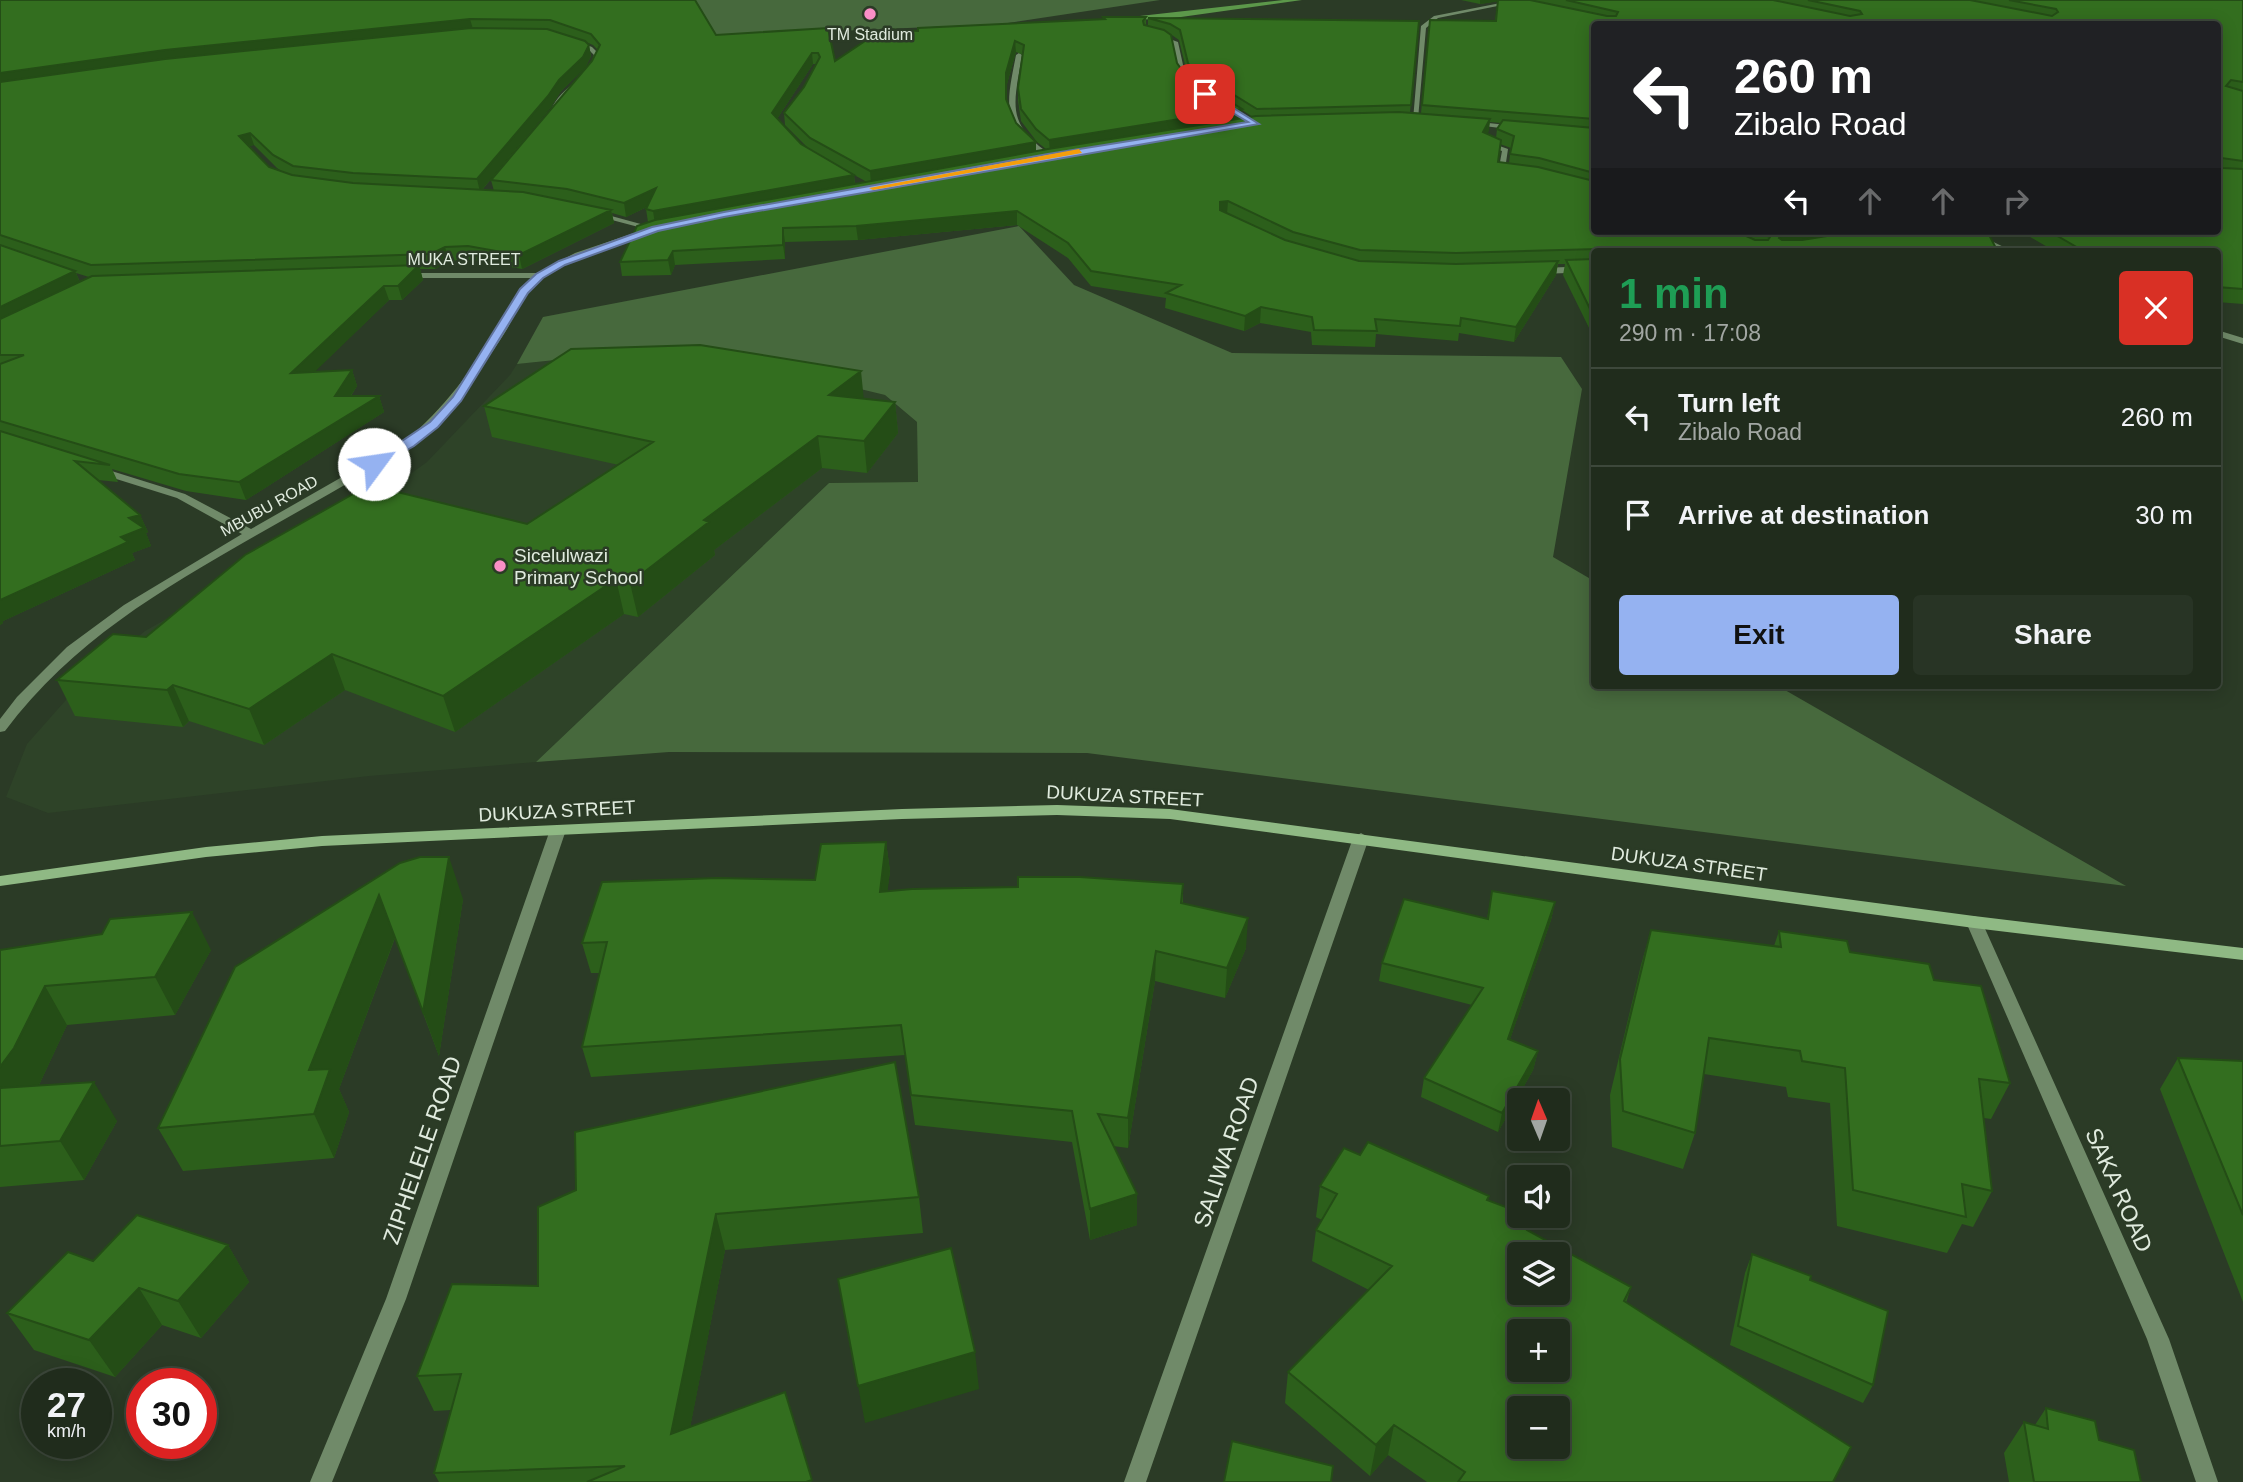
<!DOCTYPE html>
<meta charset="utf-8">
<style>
:root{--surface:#202c1c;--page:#283425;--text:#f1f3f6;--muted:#a2a7a3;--line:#3d483b;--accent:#95b2f1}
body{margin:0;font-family:Helvetica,sans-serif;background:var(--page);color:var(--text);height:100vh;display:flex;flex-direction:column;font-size:26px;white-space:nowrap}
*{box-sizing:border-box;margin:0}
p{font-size:23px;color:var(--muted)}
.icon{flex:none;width:38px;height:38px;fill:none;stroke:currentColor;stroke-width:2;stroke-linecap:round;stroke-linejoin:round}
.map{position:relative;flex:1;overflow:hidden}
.sheet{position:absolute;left:1591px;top:248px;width:630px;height:441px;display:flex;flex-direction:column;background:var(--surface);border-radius:7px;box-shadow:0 4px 18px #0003,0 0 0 2px var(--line)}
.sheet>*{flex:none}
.guide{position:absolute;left:1591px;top:21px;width:630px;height:214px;border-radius:7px;box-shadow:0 4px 18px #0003,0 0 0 2px var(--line);background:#202124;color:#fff;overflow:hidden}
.needle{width:46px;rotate:358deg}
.fabs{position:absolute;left:1507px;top:1088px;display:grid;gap:14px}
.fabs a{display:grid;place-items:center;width:63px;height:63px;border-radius:7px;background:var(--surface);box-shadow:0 4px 18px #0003,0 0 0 2px var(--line);font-size:35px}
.speed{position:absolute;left:21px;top:1368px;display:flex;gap:14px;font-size:35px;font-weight:700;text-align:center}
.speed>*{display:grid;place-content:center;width:91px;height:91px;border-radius:50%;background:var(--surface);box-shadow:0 4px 18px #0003,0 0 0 2px var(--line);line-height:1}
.speed small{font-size:18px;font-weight:400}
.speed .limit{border:10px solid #d22;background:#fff;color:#111}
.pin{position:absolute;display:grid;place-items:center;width:60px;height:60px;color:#fff;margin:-30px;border-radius:14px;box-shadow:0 4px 10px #0006}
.me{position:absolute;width:77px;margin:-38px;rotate:59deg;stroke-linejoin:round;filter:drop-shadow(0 0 5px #0008)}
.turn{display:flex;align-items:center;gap:24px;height:147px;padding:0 28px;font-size:32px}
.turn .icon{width:91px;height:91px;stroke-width:2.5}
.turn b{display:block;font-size:49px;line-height:60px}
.lanes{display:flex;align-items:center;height:66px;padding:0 28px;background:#0003;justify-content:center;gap:35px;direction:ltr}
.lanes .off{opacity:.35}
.round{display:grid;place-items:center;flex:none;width:74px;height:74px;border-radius:7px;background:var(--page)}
.head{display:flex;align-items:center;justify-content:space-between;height:119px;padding:0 28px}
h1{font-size:42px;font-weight:600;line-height:52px;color:#1e9e55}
.primary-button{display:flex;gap:14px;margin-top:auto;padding:14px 28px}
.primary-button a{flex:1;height:80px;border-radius:7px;background:var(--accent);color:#111;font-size:28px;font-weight:600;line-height:80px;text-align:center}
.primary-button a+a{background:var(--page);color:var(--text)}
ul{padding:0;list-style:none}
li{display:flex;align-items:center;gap:21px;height:98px;padding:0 28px;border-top:2px solid var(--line)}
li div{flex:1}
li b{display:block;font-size:26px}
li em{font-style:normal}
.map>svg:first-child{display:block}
</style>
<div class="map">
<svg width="2243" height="1482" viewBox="0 0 2243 1482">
<rect width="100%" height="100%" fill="#2b3b26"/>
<path fill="#2e4328" d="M623,353l146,14 116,28 32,27 1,60 -89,1 -293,279 -167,14 -321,37 -42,-16 21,-53 46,-52 72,-61 228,-130 54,-39 83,-87 7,-11z"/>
<path fill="#47693d" d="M640,0h520l-159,24 -281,12z
M1019,226l55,59 158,68 329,4 21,32 -29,168 41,24v105h184l348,200 -1039,-133 -418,-1 -133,10 293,-279 89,-1 -1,-60 -32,-27 -116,-28 -146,-14 -106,11 26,-47z"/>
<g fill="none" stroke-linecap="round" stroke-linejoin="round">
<path fill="#5c984a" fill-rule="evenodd" d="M1283,0h19l-121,17 -74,5 -3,-2z"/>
<path fill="#708a69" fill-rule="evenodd" d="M1516,0h11l-89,18 -12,10 -8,91 -5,1 8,-94 13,-10z
M1153,33l25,9 7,32 6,10h-4l-8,-10 -6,-30 -20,-9z
M571,39l21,8 8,8c-6,21 -24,26 -36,42 -5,5 -6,13 -11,19h-4c8,-30 38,-34 45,-61l-6,-6 -19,-7z
M1019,53l3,2c-8,50 -17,68 29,100v4c-9,-1 -17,-8 -24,-14 -27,-26 -17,-57 -11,-90z
M1470,121l46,5 3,2 -3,2 -48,-6z
M1488,138l5,1 -2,4 17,6 -3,20 9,1v4l-16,-1 4,-22 -17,-6z
M593,211l66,18c-36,19 -85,23 -120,52 -17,13 -24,36 -35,53 -27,41 -53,79 -91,111 -52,31 -105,61 -158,91 -96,55 -182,105 -250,195l-5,1v-13l17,-22 50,-50 57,-42 118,-71 -65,-36 -83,-26v-4h8l83,26 66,35 154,-88c39,-32 67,-71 93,-113 11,-17 19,-35 33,-50h-128l-4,-3 1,-2h137l38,-20 71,-24 -53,-14z
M1960,231h11l43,21h-11z
M1594,266v6l-54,2 -4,-3 4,-3z
M2217,330l26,8v6l-26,-8z
M558,825l8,5 -160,469 -74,183h-22l76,-183 164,-469z
M1361,833l8,5 -223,644h-22l229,-644z
M1974,916l6,2 2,4 187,417 49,143h-22l-49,-143 -181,-417 2,-4z"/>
<path fill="#8fb984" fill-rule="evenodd" d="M1057,805l113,4 804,107 269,32v12l-269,-32 -804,-109 -113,-4 -155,4 -580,27 -116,11 -206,29v-10l206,-29 116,-11 580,-27z"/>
</g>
<path fill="#2c5f1b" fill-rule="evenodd" d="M0,0h695l21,35 112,-7 7,33 83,-30 185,-12v-2h43v8l2,1v-8l271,3 -9,91 11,1 9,-93 65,1 3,-20 -18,3 -19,-4h782v304l-26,-2v-50h-161l-36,-21h197l-623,-207v207h393l11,21h-404v86l-31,-63 2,-11h-7l-2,11 -42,67 -55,-9 -1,8 -82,-7 -1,13 -63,-2 -1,-13 -51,-9 -16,8 -79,-23 1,-10 -75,-12 -23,-28 -51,-33 -159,15 -73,2v17l-110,6 -4,10 -49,1 -2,-14 28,-40 -2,-13 1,-2 -21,10 -14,-4 2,10 -92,46 -50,-9 -23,1 -14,8h-15l3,11 -21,20h-13l-75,72 38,-2 5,16 -6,10h28l5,16 -138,88 -60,-9 -74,-22 6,13 -20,-2 42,35 8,17 -2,1 5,13 -19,7 3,7 -132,61v2l-3,2zM1169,33l10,7 8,33 3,4 -6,-4 -7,-10zM586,42l7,3 5,5 -6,11 -101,119 3,11 -12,-1 69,-83 10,-16 24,-23 6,-12 -2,-11zM1016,52l7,3 -5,33v12l3,21 16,21 9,7 -10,2v-9l-20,-19 -9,-23v-16zM813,64h3l-12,23 -20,26 1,12 24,24 -8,-5 -24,-25zM1242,110l11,7 -11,2zM1490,122l11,1 -4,6 -1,9 -9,-4zM1500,144l11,4 -2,15 -11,-1zM254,145l23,23 9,6 -17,-7 -20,-21zM845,170l22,12 -12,2 -1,-9zM76,273l13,4 -9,5z
M864,399l31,3 3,31 -31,40 -45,-5 -108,82 1,5 -77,62 -14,-3 -169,118 -110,-42 -81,55 -75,-24 -6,6 -108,-11 -18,-36 89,-43 381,-113 92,-59 -127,-28 -8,-31z
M886,842l4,29 -3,21 296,-8v19l63,45 -21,50 -70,-17 -27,167 -15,-2 24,79 -47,15 -18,-98 -157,-17 -10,-70 -314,22 -9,-30 18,-74h-9l-9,-30 233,-63z
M1492,891l63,11 -4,18 -41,119 28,12 -5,19 -35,62 -77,-35 3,-19 48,-73 -93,-24 3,-18 105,-44z
M463,899l-24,157 -44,-118 -56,151 10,23 -15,46 -151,13 -25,-43 77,-161z
M1651,930l123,16 5,-15 71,21 84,28 76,103 -19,36 -7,-1 8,73 -19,36 -11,-3 -15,29 -110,-27 -7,-123 -42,-6 -2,-10 -82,-13 -9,59 -12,36 -71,-22 -2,-52 31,-130z
M0,950h211l-36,65 -108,10 -28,60 78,36 -33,59 -84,7z
M2178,1058l65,3v241l-83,-213z
M1360,1155l129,41 -1,4 40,31 103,56 -5,16 207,179h-406l-39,-27 -18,21 -85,-73 3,-31 81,-82 -57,-29 4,-31 6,-10 -6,-3 4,-31z
M919,1197l4,36 -198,17 -35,177 122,55h-373l-5,-9 17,-63 -17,1 -17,-35 121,-90v-79z
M228,1245l21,37 -48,56 -39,-13 -47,52 -81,-27 -27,-37 86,-52z
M1752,1254l58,26 63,105 -10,18 -133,-58 15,-72z
M2046,1408l53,32 42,42h-132l-5,-29 20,-31 11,3z"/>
<path fill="#244d16" d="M1480,0h28l-28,4z
M470,19l3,10 -473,56v-12l165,-23z
M1015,41l1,11 -9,32v27l-1,-38z
M589,45l2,11 -6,12 -24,23 -10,16 -71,85 -3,-13z
M812,53l1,11 -40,61 -1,-12z
M1242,109v13l-192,30 -1,-12z
M1490,119l-1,12 -7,14 1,-13z
M250,133l4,12 -11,3 -4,-12z
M1036,142v12l-165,30 -1,-13z
M854,175l1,13 -200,36 -2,-13z
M656,188l3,13 -33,16 -2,-14z
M1228,201l-1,13 -8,1 1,-13z
M611,210l3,13 -92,46 -3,-14z
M1017,211v14l-159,15 -2,-14z
M783,228l2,14v17l-2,-14z
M1807,231h79l-111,21 4,-14 2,-3z
M445,247l4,14 -14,8 -4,-15z
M673,251l2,14 -4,10 -3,-15z
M1558,261l-2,14 -42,67 2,-15z
M419,265l4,15 -21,20 -4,-14z
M75,271l6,14 -81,40v-18z
M384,286l5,14 -92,89 -6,-16z
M1261,307l-1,16 -16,8 1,-15z
M352,370l5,16 -17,26 -5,-16z
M861,371l3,30 -35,-6z
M379,396l5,16 -138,88 -7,-18z
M895,402l3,31 -31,40 -3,-32z
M818,436l4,32 -108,82 1,5 -77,62 -8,-34 74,-63z
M140,515l8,17 -2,1 5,13 -19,7 3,7 -132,61v2l-3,2v-25l121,-63 8,-19z
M616,579l8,35 -169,118 -12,-36z
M332,654l13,36 -81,55 -15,-36z
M173,685l16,36 -6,6 -16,-37z
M886,842l4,29 -6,51 -4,-30z
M449,857l14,42 -24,157 -16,-44z
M379,895l16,42 -56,152 10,23 -15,46 -20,-44 -5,-44z
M1555,902l-4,18 -47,137 4,-18z
M192,912l19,38 -36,65 -20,-38z
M1248,918l-2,30 -21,50 2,-30z
M1156,951l-1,30 -27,167v-30z
M45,986l22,39 -29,62 -38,26v-46z
M1538,1051l-5,19 -35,62 4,-19z
M94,1082l23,39 -33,59 -24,-39z
M1137,1194v31l-47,15v-31z
M716,1214l9,36 -43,219 -11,-35z
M228,1245l21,37 -48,56 -23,-37z
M139,1288l23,37 -47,52 -26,-37z
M975,1352l4,37 -114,34 -7,-37z
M1394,1425l-6,30 -18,21 6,-31z"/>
<path fill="#336e1f" stroke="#244d16" stroke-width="2" fill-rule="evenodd" d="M0,0h695l21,35 112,-7 7,33 48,-32 35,2v-3l187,-9 -2,-2h43l-3,4 1,4 20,5 7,5 6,28 7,10 58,36 -193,31 -13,-11 -15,-20 -3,-21 6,-43 -9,-4 -9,32v26l10,24 20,19 -166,29 -60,-33 -26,-25 20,-26 16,-30 -2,-4h-6l-40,60 29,31 53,31 -201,36 -7,-2 10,-21 -32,15 -57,-14 -76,-9 101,-119 8,-16 -9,-11 -41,-14 -80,-1 -305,31 -165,23z
M1498,0h32l77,16h9l2,-4 -52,-12h207l77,16 12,-2 -2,-3 -52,-11h162l82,16 6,-4 -2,-3 -47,-9h234v82l-12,-2 -5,6 17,5v70l-21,-3 -2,7 2,3 21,1v120l-26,-2v-35h-84l-4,-5 -49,2 -31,-18h168v-207h-623v95l-172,-14 8,-85 66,1z
M1148,18l271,3 -8,84 -154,4 -65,-40 -4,-6 -8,-33 -10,-6z
M471,28l76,1 38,12 4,4 -6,12 -24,23 -11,16 -71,83 -124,-6 -60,-7 -20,-11 -23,-22 -11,3 30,31 23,8 61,8 170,9 88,18 -92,45 -51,-9 -23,1 -14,7 -340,11 -91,-30v-153l165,-23z
M1399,112l91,7 -7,13 18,8 -3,22 40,5 56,14v50h141l20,9h13l2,-3 -14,-6h51l-26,4 -2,3 3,2h20l56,-9h129l11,21h-399l-2,-3 -141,4 -96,-3 -67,-18 -65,-31 -8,1v8l65,30 74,21 97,3 102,-3 -42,66 -55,-9 -1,8 -85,-7 2,12 -63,-1 -2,-13 -51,-10 -16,9 -79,-23 15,-8 -90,-14 -23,-28 -51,-32 -161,15 -73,2v17l-110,6 -5,9 -48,2 17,-36 18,-6 393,-71 208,-33z
M1503,120l91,8v45l-55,-15 -29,-4 4,-18 -17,-7z
M0,245l75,26 -75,36z
M1594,259v58l-28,-57z
M419,265l-21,21h-14l-93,87 61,-3 -17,26h44l-140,86 -60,-8 -179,-53v-57l24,-9h-24v-36l92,-43z
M700,345l161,26 -32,24 66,7 -31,39 -46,-5 -114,84 5,2 -79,61 -14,-4 -173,117 -111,-42 -83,55 -76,-24 -6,5 -110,-10 56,-46 33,3 99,-82 124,-70 158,39 126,-82 -169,-36 87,-57z
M0,431l110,34 -35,-4 65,54 -11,3 15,10 -23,9 7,5 -128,58z
M886,842l-6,50 32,-3 106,-2v-10h62l103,7 -2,19 67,15 -21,50 -71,-17 -28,167 -30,-4 39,80 -47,15 -18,-98 -161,-16 -10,-70 -319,22 25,-105 -25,1 20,-61 116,-4 97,2 6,-36z
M420,857h29l-26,155 -44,-117 -70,175 21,-1 -16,45 -156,14 77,-161 165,-104z
M1492,891l63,11 -47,137 30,12 -36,62 -78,-35 59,-90 -101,-25 22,-64 84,20z
M192,912l-37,65 -110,9 -31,62 -14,19v-117l102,-16 8,-15z
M1651,930l130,17 -2,-16 68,10 3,11 79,12 5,16 47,6 29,97 -31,-4 13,112 -30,-7 4,33 -113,-27 -8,-122 -43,-7 -2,-10 -91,-13 -14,95 -72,-22 -3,-52z
M2178,1058l65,3v154z
M895,1062l24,135 -203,17 -45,220 114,-42 27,88 -6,2h-219l38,-16 -191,7 27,-99 -44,2 35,-92 86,2v-79l38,-17 -1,-58z
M94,1082l-34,59 -60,5v-58z
M1368,1142l121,54 -2,4 32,12v4l13,1 -5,13 104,57 -7,14 227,146 -18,35h-375l7,-10 -71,-47 -18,20 -88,-73 104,-106 -76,-36 21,-36 -17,-8 24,-38 16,7zM1519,1255h39v38h-39zM1519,1332h39v38h-39zM1519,1409h39v38h-39z
M137,1215l91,30 -50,56 -39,-13 -50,52 -82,-27 61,-61 25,9z
M951,1248l24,104 -117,34 -20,-107z
M1752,1254l59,22 -1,4 78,31 -15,74 -135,-59z
M2046,1408l49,13 4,19 35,10 7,32h-107l-10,-60 24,7z
M1232,1441l101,25 -2,16h-107z"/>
<path fill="#95b2f1" stroke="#61749d" stroke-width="2" d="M1202,92h6l51,32 -535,93 -66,14 -93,34 -22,13 -15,15 -67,108 -23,26 -24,19 -36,21 -10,-3 62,-42 23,-25 67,-108 16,-15 23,-13 93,-34 72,-15 324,-58 200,-32 -46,-27z"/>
<path fill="#f59e0b" d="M1079,149l3,4 -209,37 -4,-2z"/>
<g fill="#fa8fc6" stroke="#2b3b26" stroke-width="2.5">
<circle cx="870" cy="14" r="7"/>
<circle cx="500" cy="566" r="7"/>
</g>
<g text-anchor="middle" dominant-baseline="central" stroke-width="5" stroke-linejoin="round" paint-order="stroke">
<g font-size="16" fill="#e0ebde" stroke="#2b3b26">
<text x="870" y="34">TM Stadium</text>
</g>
<g font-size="16" fill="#e0ebde" stroke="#2b3b26">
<text x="464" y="259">MUKA STREET</text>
<text transform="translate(269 506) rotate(-29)">MBUBU ROAD</text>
</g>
<g font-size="19" fill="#e0ebde" stroke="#2b3b26" text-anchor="start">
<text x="514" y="555">Sicelulwazi<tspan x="514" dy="22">Primary School</tspan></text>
</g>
<g font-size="19" fill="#e0ebde" stroke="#2b3b26">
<text transform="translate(1125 796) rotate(3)">DUKUZA STREET</text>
<text transform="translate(557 811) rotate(-3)">DUKUZA STREET</text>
<text transform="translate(1689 864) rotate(8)">DUKUZA STREET</text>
</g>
<g font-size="23" fill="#e0ebde" stroke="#2b3b26">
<text transform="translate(422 1150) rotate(-71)">ZIPHELELE ROAD</text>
<text transform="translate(1226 1152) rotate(-71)">SALIWA ROAD</text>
<text transform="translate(2119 1190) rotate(66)">SAKA ROAD</text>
</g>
</g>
</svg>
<div class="fabs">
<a><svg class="needle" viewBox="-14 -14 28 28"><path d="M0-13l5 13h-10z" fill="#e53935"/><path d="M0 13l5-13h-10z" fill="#a2a7a3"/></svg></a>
<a><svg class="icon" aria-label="sound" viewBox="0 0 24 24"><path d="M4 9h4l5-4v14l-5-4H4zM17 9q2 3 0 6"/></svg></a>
<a><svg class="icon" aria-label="layers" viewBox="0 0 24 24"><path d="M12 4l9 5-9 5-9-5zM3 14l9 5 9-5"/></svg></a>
<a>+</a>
<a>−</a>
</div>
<div class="speed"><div>27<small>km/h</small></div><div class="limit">30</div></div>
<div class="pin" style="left:1205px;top:94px;background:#d93025"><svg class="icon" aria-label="arrive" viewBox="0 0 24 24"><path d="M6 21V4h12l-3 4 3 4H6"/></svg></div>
<svg class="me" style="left:374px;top:464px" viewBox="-20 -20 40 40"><circle r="19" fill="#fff"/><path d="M0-13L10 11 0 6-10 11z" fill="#95b2f1"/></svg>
<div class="guide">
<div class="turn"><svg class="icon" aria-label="left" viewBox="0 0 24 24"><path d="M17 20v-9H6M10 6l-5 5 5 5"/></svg><div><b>260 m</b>Zibalo Road</div></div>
<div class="lanes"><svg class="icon" aria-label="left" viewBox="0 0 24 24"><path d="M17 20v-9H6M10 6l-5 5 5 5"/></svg><svg class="icon off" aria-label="ahead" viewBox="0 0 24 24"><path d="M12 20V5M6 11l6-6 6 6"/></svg><svg class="icon off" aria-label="ahead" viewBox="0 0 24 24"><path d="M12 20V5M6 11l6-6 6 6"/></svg><svg class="icon off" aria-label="right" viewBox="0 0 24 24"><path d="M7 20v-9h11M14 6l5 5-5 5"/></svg></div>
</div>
<section class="sheet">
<div class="head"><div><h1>1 min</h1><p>290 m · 17:08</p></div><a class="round" style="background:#d93025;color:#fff"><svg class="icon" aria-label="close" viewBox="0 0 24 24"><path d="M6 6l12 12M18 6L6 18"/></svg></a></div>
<ul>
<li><svg class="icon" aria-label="left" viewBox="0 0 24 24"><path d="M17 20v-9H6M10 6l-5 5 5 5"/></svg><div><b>Turn left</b><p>Zibalo Road</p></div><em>260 m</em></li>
<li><svg class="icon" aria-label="arrive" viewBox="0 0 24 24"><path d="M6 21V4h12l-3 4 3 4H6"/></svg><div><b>Arrive at destination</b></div><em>30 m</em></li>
</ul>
<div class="primary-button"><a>Exit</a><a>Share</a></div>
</section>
</div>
